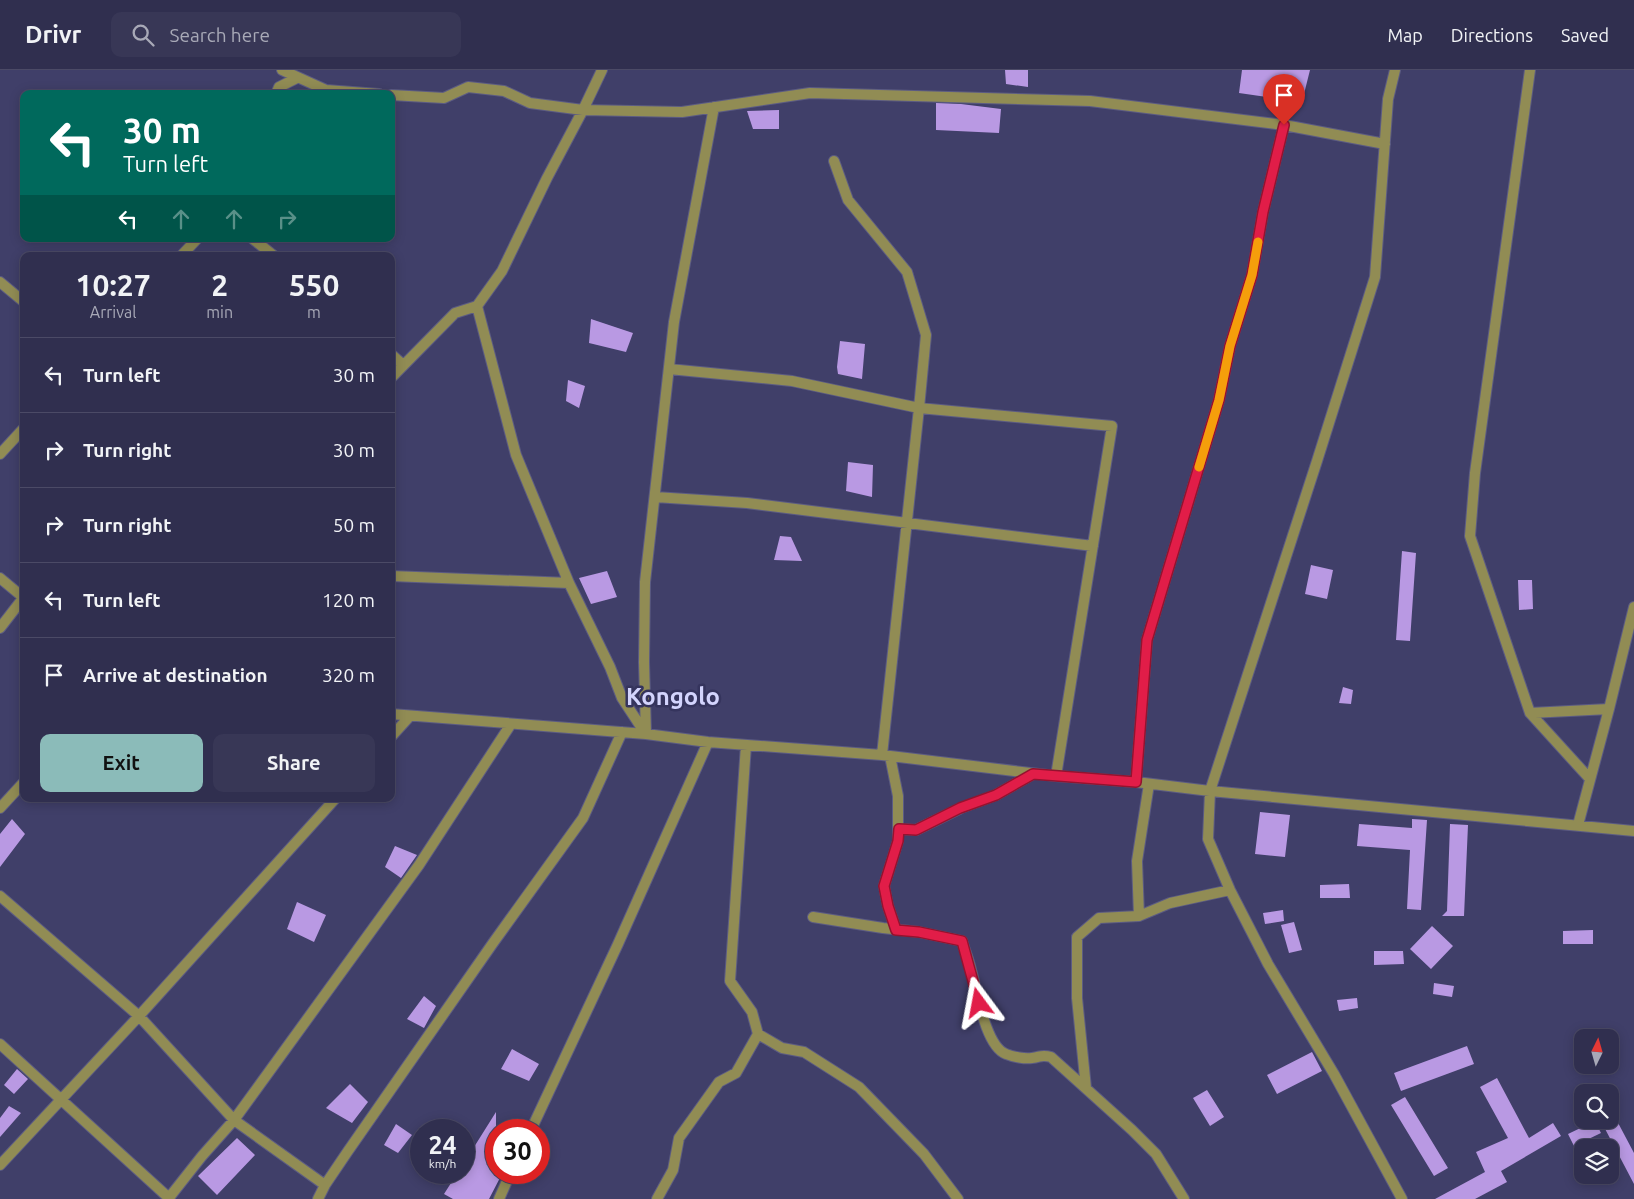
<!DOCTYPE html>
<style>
:root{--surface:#302f4f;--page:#383756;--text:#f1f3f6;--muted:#a8a9b7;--line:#4b4a66;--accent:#8bbbb9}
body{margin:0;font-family:Ubuntu,sans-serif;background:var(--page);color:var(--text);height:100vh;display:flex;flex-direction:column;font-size:19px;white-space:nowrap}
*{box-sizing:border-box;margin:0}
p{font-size:16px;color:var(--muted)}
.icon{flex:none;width:28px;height:28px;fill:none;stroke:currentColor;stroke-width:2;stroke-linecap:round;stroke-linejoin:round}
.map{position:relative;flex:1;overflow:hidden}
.drawer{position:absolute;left:20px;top:182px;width:375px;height:550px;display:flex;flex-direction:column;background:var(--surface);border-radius:10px;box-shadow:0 2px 12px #0003,0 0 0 1px var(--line)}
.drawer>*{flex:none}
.hud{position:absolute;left:20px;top:20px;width:375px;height:152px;border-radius:10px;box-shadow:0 2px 12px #0003,0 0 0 1px var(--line);background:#00695c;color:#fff;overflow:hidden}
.needle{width:32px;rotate:5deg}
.controls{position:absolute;left:1574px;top:959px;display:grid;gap:10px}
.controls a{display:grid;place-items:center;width:45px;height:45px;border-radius:10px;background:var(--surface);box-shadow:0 2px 12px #0003,0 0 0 1px var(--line);font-size:25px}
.speed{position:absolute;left:410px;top:1049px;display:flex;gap:10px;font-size:25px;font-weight:700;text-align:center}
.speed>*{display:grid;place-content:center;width:65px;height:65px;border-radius:50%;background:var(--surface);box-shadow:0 2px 12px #0003,0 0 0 1px var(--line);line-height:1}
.speed small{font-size:12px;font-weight:400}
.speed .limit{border:8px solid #d22;background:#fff;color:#111}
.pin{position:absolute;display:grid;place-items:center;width:42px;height:42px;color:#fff;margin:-51px -21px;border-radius:50% 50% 50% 0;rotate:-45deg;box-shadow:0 0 5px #0007}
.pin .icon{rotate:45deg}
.me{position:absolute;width:55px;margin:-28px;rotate:347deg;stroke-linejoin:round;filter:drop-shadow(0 0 4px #0008)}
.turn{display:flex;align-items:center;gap:18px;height:105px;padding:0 20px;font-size:22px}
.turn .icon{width:65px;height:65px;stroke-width:2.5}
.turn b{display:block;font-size:35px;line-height:42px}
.lanes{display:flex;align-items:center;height:48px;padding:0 20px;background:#0003;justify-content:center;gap:25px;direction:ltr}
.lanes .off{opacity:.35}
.eta{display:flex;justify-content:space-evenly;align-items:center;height:85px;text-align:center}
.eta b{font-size:30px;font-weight:700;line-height:35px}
.button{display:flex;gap:10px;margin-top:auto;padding:10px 20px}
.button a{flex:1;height:58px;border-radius:10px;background:var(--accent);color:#111;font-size:20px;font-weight:700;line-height:58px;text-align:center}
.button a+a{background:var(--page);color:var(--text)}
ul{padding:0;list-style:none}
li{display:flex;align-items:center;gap:15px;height:75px;padding:0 20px;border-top:1px solid var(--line)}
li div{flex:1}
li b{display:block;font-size:19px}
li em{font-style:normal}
header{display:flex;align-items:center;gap:30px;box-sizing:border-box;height:70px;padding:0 25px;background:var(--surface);border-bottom:1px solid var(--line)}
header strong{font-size:24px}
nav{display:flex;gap:28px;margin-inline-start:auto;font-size:18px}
.search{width:350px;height:45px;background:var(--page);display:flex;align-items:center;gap:12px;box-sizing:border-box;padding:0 18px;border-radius:10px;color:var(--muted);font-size:19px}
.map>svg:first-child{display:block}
</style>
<header>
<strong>Drivr</strong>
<div class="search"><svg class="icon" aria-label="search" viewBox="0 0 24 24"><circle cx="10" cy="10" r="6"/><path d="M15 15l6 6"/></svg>Search here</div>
<nav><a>Map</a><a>Directions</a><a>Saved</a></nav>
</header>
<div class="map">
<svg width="1634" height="1129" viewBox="0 0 1634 1129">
<rect width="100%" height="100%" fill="#403f69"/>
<path fill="#b999e3" d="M1005,0h23v17l-22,-3z
M1242,0h68l-8,32 -63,-9z
M936,33l25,1 40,5 -2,24 -63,-3z
M779,40v19h-26l-6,-18z
M591,249l42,14 -7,19 -37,-9z
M840,271l25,3 -3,35 -24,-5 -1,-7z
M568,310l17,6 -6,22 -13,-7z
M848,392l25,3 -1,32 -26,-6z
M780,466l11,1 11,24 -28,-1z
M1402,481l14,2 -6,88 -14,-1z
M1311,495l22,5 -6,29 -22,-5z
M607,501l10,26 -26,7 -12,-26z
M1518,510h14l1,29 -14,1z
M1343,617l10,3 -2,14 -12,-1z
M1260,742l30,3 -5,42 -30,-3z
M12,749l13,15 -25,33v-33z
M1412,749l15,1 -6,90 -14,-1 3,-59 -53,-4 2,-22 53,4z
M1450,754l18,1 -4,91h-22l5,-5z
M395,776l22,9 -16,23 -16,-11z
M1349,814l1,14h-30v-13z
M297,832l29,13 -12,27 -27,-13z
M1283,840l1,11 -19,3 -2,-11z
M1294,852l8,28 -13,3 -8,-28z
M1432,856l21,20 -22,23 -21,-20z
M1593,860v14h-30v-13z
M1374,881h29l1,13 -30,1z
M1434,913l20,3 -2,11 -19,-3z
M424,926l12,10 -12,22 -17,-9z
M1357,928l1,10 -19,3 -2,-11z
M1467,976l7,18 -73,27 -7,-18z
M512,979l27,15 -10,17 -28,-12z
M1312,982l10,19 -45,23 -10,-19z
M17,999l11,10 -14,15 -10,-9z
M1497,1008l32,60 24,-15 8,13 -60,35 6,11 -32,17h-40l50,-27 -9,-20 32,-14 -28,-51z
M350,1014l18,18 -16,21 -26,-15z
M1207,1020l17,27 -14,9 -17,-28z
M1405,1027l43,71 -14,8 -43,-71z
M9,1036l12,7 -21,24v-19z
M496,1042v60h7l-14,27h-36l-9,-5 14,-22h6v-9z
M1616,1049l18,34v31l-31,-59z
M1595,1051l6,12 -27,13 -6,-12z
M396,1054l16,11 -14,18 -14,-8z
M237,1068l18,17 -38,40 -19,-19z"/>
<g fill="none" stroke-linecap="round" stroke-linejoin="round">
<defs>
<path id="street" d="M282,0l44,20 53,4
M1395,0l-7,29 -13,178 -58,184 -107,330 -2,48 22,51 38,74 66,110 68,125
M1530,0l-55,403 -5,63 60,177 60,66
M276,24l3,-7 18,-9
M391,25l53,3 24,-11 36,4 26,12 53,7 99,2 128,-19 280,8 194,24
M834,91l14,39 59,72 19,63 -7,73 -37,347
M253,169l21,17
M181,186l16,-17
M0,212l24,20
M477,236l39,149 53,128 41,84 12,31 23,35
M391,284l12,11
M669,299l123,12 127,27 193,18 -56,350
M391,308l64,-65 22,-7 25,-35 45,-93 36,-68 19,-40
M0,384l24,-26
M655,427l92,6 346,43
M391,506l178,7
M0,508l24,20
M0,558l24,-31
M1530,643l79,-4
M391,644l255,20 62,8 174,13 174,21 80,6 74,9 424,40
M646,664l-2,-72 1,-80 29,-260 40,-215
M391,667l19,-21
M890,686l8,40v45l-14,45 4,20 8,24
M1136,712l11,-142 72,-240 11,-54 22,-71 11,-63 21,-87 101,19
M0,738l24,-26
M1578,755l31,-116 25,-102
M899,759l17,1 45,-22 35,-13 37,-21
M0,826l139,120 95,104 91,65
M1139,846l31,-13 60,-13
M813,847l70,11 36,4 43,9c3,10 7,19 9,29 6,20 14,76 35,84 7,3 19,5 26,4 9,-1 9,-4 19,-1l81,73 24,24 28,45
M758,964l24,14 22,4 55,35 65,67 34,45
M0,974l170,155
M1086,1018l-9,-90v-61l22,-19 40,-2 -2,-55 12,-77
M531,1060l87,-186 90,-202
M0,1095l139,-149 196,-217
M168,1129l34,-43 32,-36 185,-255 92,-141
M318,1129l7,-14 23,-34 145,-208 90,-125 39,-86
M499,1129l12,-27
M657,1129l16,-29 6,-32 40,-56 17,-9 22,-39 -6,-22 -22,-31 16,-236"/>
</defs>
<use href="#street" stroke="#5c5c83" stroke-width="12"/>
<use href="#street" stroke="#918c54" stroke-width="10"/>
</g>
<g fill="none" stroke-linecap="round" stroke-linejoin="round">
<defs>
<path id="route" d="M979,933l-17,-62 -43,-9 -23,-2 -8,-24 -4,-20 14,-45 1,-12 17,1 44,-22 36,-13 37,-21 103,8 11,-142 72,-240 11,-54 22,-71 11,-63 21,-87"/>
</defs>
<use href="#route" stroke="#92132f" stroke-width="12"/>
<use href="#route" stroke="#e11d48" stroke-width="9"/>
<path stroke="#f59e0b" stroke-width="9" d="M1199,397l20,-67 11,-54 22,-71 6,-33"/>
</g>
<g text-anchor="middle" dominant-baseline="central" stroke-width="5" stroke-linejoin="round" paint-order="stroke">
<g font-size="24" font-weight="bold" fill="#d3d4fd" stroke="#35345d">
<text x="673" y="626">Kongolo</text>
</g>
</g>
</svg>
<div class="controls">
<a><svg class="needle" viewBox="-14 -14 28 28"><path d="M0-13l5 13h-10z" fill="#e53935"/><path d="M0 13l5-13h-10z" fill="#a8a9b7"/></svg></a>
<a><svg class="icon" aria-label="search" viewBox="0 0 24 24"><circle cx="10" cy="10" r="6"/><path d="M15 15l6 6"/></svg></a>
<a><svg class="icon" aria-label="layers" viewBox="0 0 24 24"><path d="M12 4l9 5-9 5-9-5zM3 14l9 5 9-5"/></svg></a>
</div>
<div class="speed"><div>24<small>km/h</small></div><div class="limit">30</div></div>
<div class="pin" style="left:1284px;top:55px;background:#d93025"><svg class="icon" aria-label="arrive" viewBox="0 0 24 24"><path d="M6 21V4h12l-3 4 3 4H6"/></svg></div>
<svg class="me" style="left:979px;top:933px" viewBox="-20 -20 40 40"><path d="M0-17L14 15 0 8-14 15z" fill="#e11d48" stroke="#fff" stroke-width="4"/></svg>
<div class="hud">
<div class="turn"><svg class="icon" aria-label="left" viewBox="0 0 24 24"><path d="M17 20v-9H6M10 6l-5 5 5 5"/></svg><div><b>30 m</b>Turn left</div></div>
<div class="lanes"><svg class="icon" aria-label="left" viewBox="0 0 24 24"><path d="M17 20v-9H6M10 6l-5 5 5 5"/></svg><svg class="icon off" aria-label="ahead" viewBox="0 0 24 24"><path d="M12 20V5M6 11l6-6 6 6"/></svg><svg class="icon off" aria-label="ahead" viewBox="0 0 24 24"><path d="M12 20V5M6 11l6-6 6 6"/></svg><svg class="icon off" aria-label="right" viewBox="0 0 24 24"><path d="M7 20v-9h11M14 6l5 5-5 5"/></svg></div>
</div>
<section class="drawer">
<div class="eta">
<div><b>10:27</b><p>Arrival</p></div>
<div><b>2</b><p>min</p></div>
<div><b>550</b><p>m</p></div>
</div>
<ul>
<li><svg class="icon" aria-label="left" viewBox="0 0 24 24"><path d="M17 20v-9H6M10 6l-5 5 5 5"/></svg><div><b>Turn left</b></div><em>30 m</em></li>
<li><svg class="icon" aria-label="right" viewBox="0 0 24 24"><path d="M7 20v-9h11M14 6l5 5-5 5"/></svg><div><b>Turn right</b></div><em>30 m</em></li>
<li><svg class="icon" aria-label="right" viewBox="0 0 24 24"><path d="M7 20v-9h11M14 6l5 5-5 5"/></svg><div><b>Turn right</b></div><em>50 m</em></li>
<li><svg class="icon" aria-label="left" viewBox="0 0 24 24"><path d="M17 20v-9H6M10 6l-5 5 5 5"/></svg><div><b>Turn left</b></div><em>120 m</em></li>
<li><svg class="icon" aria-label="arrive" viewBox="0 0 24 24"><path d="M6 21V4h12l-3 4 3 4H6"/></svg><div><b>Arrive at destination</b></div><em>320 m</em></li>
</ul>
<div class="button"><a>Exit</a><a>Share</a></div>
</section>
</div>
